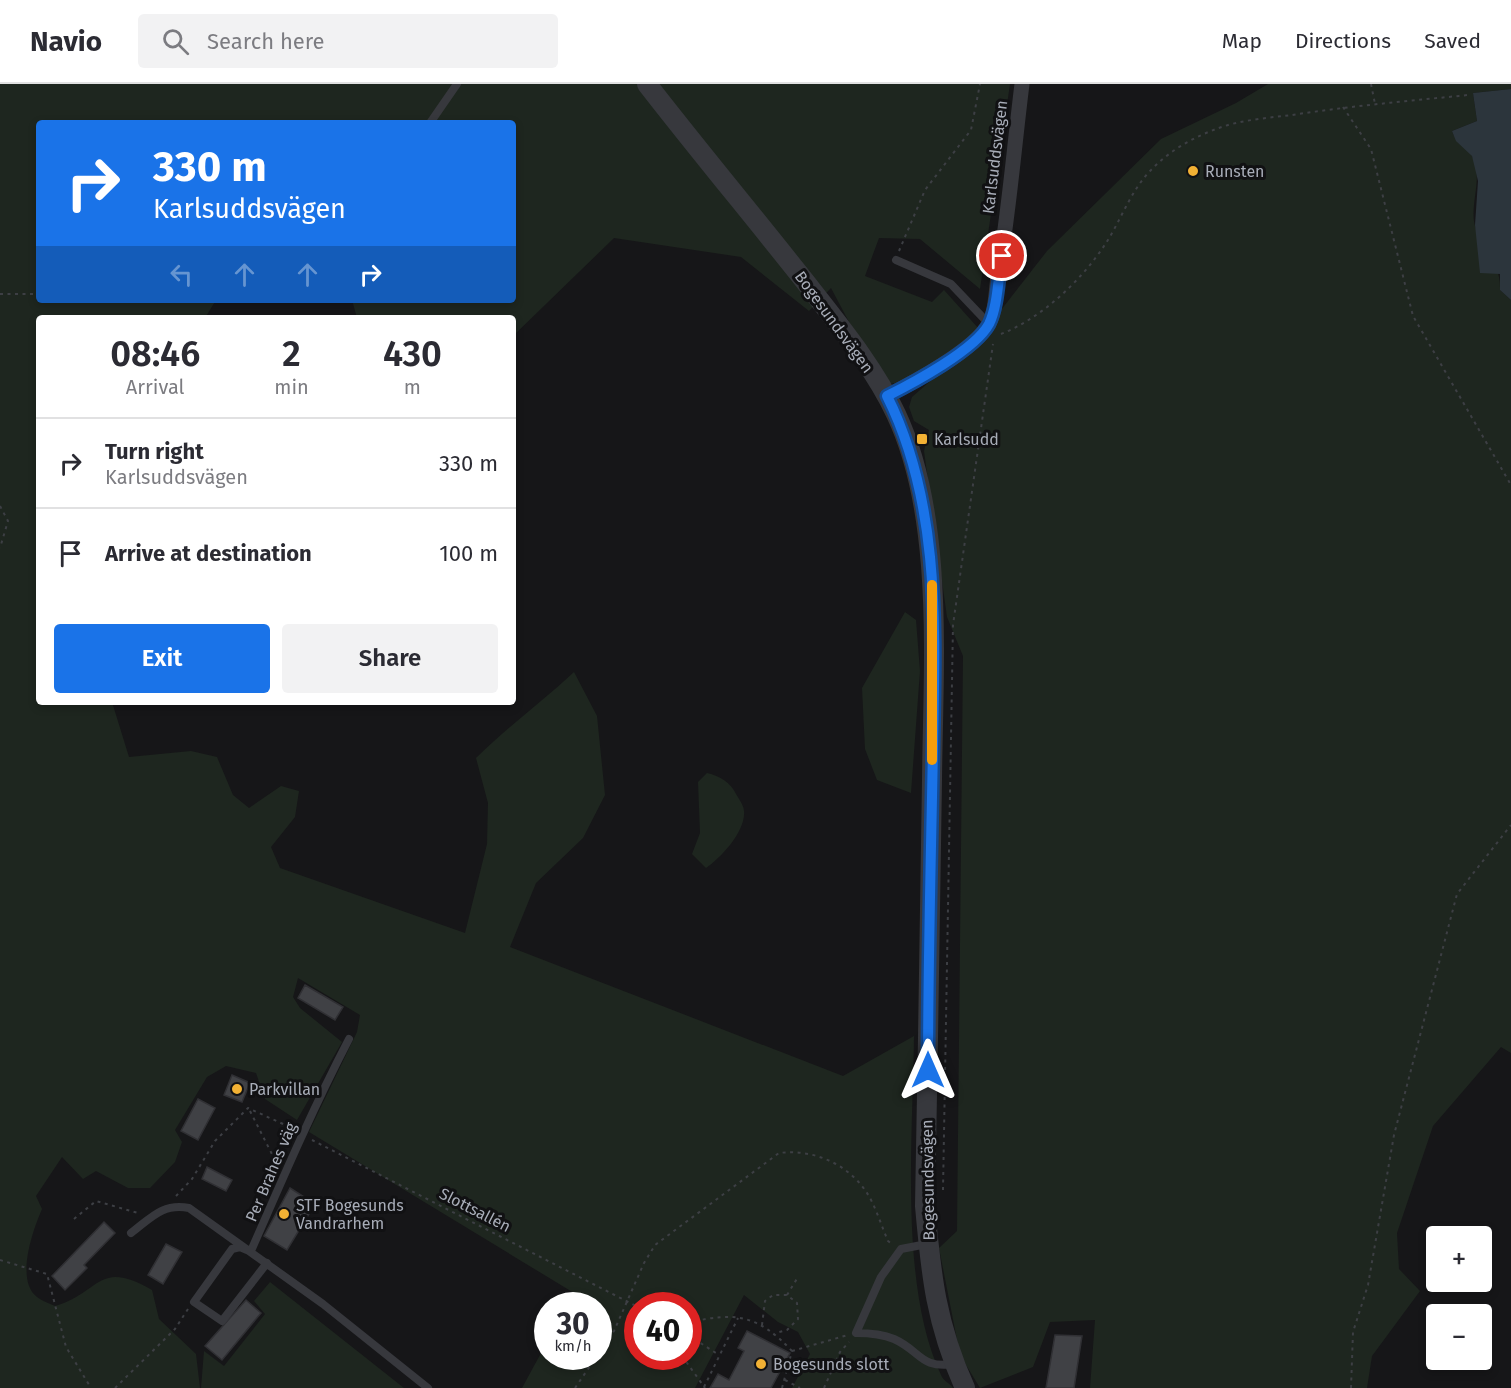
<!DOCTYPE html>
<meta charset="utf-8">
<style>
:root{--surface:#fff;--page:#f2f2f3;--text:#2b2b33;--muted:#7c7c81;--line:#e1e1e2;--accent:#1a73e8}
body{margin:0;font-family:"Fira Sans",sans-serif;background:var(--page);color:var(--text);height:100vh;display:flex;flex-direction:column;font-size:22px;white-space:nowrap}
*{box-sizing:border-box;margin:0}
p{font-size:20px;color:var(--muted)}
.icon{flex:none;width:33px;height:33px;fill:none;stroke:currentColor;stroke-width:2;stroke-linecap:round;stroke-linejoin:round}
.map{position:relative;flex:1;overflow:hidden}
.sheet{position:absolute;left:36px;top:231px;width:480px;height:390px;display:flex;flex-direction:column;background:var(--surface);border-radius:6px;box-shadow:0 3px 9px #0003}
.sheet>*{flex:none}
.banner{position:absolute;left:36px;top:36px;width:480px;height:183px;border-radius:6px;box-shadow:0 3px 9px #0003;background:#1a73e8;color:#fff;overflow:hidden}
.buttons{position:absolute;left:1426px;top:1142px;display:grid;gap:12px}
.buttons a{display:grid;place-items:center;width:66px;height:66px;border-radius:6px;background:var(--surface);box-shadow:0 3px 9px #0003;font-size:30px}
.speed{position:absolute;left:534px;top:1208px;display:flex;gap:12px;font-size:30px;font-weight:700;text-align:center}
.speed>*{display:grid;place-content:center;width:78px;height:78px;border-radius:50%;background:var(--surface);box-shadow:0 3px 9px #0003;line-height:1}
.speed small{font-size:15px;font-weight:400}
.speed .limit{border:9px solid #d22;background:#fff;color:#111}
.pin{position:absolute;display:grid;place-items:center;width:51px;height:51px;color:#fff;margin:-26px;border:3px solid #fff;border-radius:50%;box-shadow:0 2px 6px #0007}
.me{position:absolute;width:66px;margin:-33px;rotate:0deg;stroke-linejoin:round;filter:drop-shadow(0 0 4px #0008)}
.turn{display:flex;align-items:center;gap:21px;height:126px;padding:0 18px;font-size:27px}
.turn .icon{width:78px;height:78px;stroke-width:2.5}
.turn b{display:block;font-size:42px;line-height:51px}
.lanes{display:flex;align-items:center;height:57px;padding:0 18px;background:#0003;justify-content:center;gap:30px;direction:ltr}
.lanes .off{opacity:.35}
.eta{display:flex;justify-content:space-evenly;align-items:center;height:102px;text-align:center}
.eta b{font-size:36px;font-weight:600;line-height:42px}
.action{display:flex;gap:12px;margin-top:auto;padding:12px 18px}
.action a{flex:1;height:69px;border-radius:6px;background:var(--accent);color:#fff;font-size:24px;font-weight:600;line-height:69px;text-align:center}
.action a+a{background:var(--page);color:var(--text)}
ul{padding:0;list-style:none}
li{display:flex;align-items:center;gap:18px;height:90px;padding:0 18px;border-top:2px solid var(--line)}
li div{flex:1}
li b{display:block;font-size:22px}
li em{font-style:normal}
header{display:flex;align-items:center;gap:36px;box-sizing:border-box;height:84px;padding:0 30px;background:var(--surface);border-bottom:2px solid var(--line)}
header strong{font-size:28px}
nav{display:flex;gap:33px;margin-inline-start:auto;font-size:21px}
.search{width:420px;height:54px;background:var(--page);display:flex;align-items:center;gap:15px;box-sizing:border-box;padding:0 21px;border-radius:6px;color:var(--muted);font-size:22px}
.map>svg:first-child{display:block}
</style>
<header>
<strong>Navio</strong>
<div class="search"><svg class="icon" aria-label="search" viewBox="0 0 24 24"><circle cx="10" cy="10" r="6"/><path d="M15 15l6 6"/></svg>Search here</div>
<nav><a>Map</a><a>Directions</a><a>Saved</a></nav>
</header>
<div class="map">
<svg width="1511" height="1304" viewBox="0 0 1511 1304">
<rect width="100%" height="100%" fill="#161618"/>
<path fill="#1e261f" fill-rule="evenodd" d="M0,0h1010l-30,205 -60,-50 -41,-1 -14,38 67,26 12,-12 35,39c-25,23 -57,53 -91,55l-31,-47 -26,-49 -22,23 -68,-54 -127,-19 -101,98v-18h-156l-5,-18h161v-177h-474v177h177l-11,18h-166v384h73l17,55 62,-6 26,6 16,38 16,13 32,-22 18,5 -4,26 -24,30 9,21 185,65 22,-89 1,-41 -12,-45c31,-31 66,-56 98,-86l23,44 8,79 -22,43 -47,45 -26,64 333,129 71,-40c-1,99 -15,250 27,339 2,6 9,8 12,13h-161l18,-34 -12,-22 -20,-10 -34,-27 -49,93h-173l25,-46 1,14h50v-51h-30l6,-12 -265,-161 48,-100 3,-17 -62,-37 -5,19 7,11 42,34 -45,78 -32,-21 -9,-26 -30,-7 -19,11 -32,53 7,12 -7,20 -25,26h-22l-32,-17 -13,8 -21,-22 -26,39 6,13c-9,21 -27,71 -5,88 5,4 12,6 18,9 45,-13 43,-48 97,-16l7,29 37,35 4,34h-200zM638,1221h50v51h-50z
M1268,0h243v5l-38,4 4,28 -25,10c4,12 14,15 20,25 12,22 -3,48 3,70 7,25 26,35 25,64l11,10v753l-10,-6 -68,79 -36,107 2,36 21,22 -48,65 -5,32h-277l5,-68 -45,2 -17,45 -53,21 -20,-33 -21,-107 18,-17 6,-575 -16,-39 -23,-166 5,-21 -15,-9 -5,-14 3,-10 23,-20 66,-67 46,-59 114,-112 75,-36z
M905,528l11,8 4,51 -9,122 -34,-13 -12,-31 -3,-61z
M707,689c13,3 24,10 29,21 3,5 8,12 8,17 2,20 -23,47 -38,57l-14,-14 8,-21 -2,-51z
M270,1198l134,106h-203l3,-37 20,15 41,-52 -11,-13z"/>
<path fill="#2c353c" d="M1511,5v211l-11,-10v-16l-20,-1 -5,-48 3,-44 -6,-25 -16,-15 -4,-10 25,-10 -4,-28z"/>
<path fill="#404145" stroke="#303034" stroke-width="1.5" d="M305,901l38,22 -8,13 -37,-22z
M232,991l18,8 -8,19 -18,-7z
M198,1015l17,9 -17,32 -17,-9z
M207,1083l25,13 -6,11 -24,-12z
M290,1104l25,16 -28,46 -23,-14z
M104,1138l11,11 -31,32 3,3 -22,22 -13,-14z
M166,1160l16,8 -19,32 -15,-9z
M246,1216l15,13 -39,47 -17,-14z
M747,1247l43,22 -19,35h-61l8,-14 11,6 15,-29 -6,-3z
M1055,1251l27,1 -8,52h-28z"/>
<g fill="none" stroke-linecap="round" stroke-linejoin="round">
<path stroke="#3d3f44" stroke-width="2" stroke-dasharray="3 4.5" stroke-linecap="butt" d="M1371,0l4,20
M1343,23l28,42 42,167 98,169
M899,167l26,-61 46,-60 9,-46
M0,210h39
M1001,250c41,-16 81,-54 105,-91 15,-23 25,-53 45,-73 18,-19 41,-32 65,-41 23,-9 51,-11 76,-14 58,-9 117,-14 176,-20
M0,422l8,15 -8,27
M250,1027l27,53
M312,1056l326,167
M943,1106l10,-565 40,-281
M176,1112l16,-17 23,-38 33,-33 46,21
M74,1135l22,-18 42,12
M0,1176l47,14 19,73 25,41
M787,1211l11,-18
M688,1239c47,-12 70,-8 104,28
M762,1241l3,-24 8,-6h14l10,8 1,16 -11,11 -11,3
M688,1251l31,20
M792,1267l56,-16
M682,1272l23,32
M785,1296l15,8
M704,1303l34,-69
M115,1304l60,-59 13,-20
M575,1304l39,-57 30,-68 11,-18 124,-92c32,-4 66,9 86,37 10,14 16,35 23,51l4,3
M782,1304l10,-37
M824,1304l16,-36 9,-10
M1351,1304l2,-56 15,-47 26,-150 63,-241 54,-69"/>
<path stroke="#37383d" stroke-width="8" d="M430,39l27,-39
M896,176l55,24 38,40
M131,1149c20,-15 31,-30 58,-25l134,96 105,84
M927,1160l-26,5 -20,28 -25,56c13,0 26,1 38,6 27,12 26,30 60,25
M247,1166l-7,-3 -8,2 -38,53 28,19 45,-58
M251,1167c31,-71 62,-143 98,-212"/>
<path stroke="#37383d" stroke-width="15" d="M887,312c27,-14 86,-45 101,-71 8,-13 8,-34 10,-49 11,-64 16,-128 24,-192"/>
<path stroke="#37383d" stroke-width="20" d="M647,0c52,67 107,133 160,200 31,40 67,83 89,130 49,104 37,253 36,366 -1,142 -5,284 -7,426 6,69 11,118 40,182"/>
</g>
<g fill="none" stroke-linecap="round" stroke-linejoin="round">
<defs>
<path id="route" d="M928,986c0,-108 3,-215 5,-323 2,-118 8,-243 -46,-351 26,-13 88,-46 102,-72 9,-18 9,-47 13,-68"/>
</defs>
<use href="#route" stroke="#114b97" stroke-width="15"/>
<use href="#route" stroke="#1a73e8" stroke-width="10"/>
<path stroke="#f59e0b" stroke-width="10" d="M932,501v175"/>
</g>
<g fill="#f2b134" stroke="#111113" stroke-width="2">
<circle cx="1193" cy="87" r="6"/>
<rect x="916" y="349" width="12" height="12" rx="3"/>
<circle cx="237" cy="1005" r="6"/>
<circle cx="284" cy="1130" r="6"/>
<circle cx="761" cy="1280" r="6"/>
</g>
<g text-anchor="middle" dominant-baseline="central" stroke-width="6" stroke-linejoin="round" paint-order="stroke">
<g font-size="16" fill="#a8adb8" stroke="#111113">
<text transform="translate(995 73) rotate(-83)">Karlsuddsvägen</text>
<text transform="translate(834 238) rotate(54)">Bogesundsvägen</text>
<text transform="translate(271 1088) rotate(-67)">Per Brahes väg</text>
<text transform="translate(928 1096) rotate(-91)">Bogesundsvägen</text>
<text transform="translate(475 1126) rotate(27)">Slottsallén</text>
</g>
<g font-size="16" fill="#a8adb8" stroke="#111113" text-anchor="start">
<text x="1205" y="87">Runsten</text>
<text x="934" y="355">Karlsudd</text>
<text x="249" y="1005">Parkvillan</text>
<text x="296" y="1121">STF Bogesunds<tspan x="296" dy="18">Vandrarhem</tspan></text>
<text x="773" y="1280">Bogesunds slott</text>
</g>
</g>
</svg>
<div class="buttons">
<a>+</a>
<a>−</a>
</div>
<div class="speed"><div>30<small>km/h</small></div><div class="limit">40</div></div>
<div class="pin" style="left:1002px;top:172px;background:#d93025"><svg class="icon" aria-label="arrive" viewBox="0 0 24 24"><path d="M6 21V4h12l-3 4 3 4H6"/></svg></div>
<svg class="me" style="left:928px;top:986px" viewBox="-20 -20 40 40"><path d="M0-17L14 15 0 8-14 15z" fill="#1a73e8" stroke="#fff" stroke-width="4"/></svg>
<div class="banner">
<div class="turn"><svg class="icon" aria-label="right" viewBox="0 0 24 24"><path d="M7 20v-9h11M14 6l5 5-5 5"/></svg><div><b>330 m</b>Karlsuddsvägen</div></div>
<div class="lanes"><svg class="icon off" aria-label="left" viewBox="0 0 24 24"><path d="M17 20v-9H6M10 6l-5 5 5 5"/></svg><svg class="icon off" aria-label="ahead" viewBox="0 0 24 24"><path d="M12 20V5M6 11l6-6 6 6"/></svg><svg class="icon off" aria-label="ahead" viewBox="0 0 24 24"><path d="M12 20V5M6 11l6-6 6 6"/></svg><svg class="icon" aria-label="right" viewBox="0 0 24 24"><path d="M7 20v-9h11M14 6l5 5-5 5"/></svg></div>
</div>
<section class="sheet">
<div class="eta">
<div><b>08:46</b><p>Arrival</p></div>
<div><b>2</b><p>min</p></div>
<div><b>430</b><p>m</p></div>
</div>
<ul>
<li><svg class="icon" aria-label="right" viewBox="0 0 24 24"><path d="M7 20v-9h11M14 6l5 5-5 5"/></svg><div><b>Turn right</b><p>Karlsuddsvägen</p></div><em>330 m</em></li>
<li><svg class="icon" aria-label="arrive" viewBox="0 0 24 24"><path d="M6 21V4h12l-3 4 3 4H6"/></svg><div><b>Arrive at destination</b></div><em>100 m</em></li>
</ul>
<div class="action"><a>Exit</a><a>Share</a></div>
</section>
</div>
